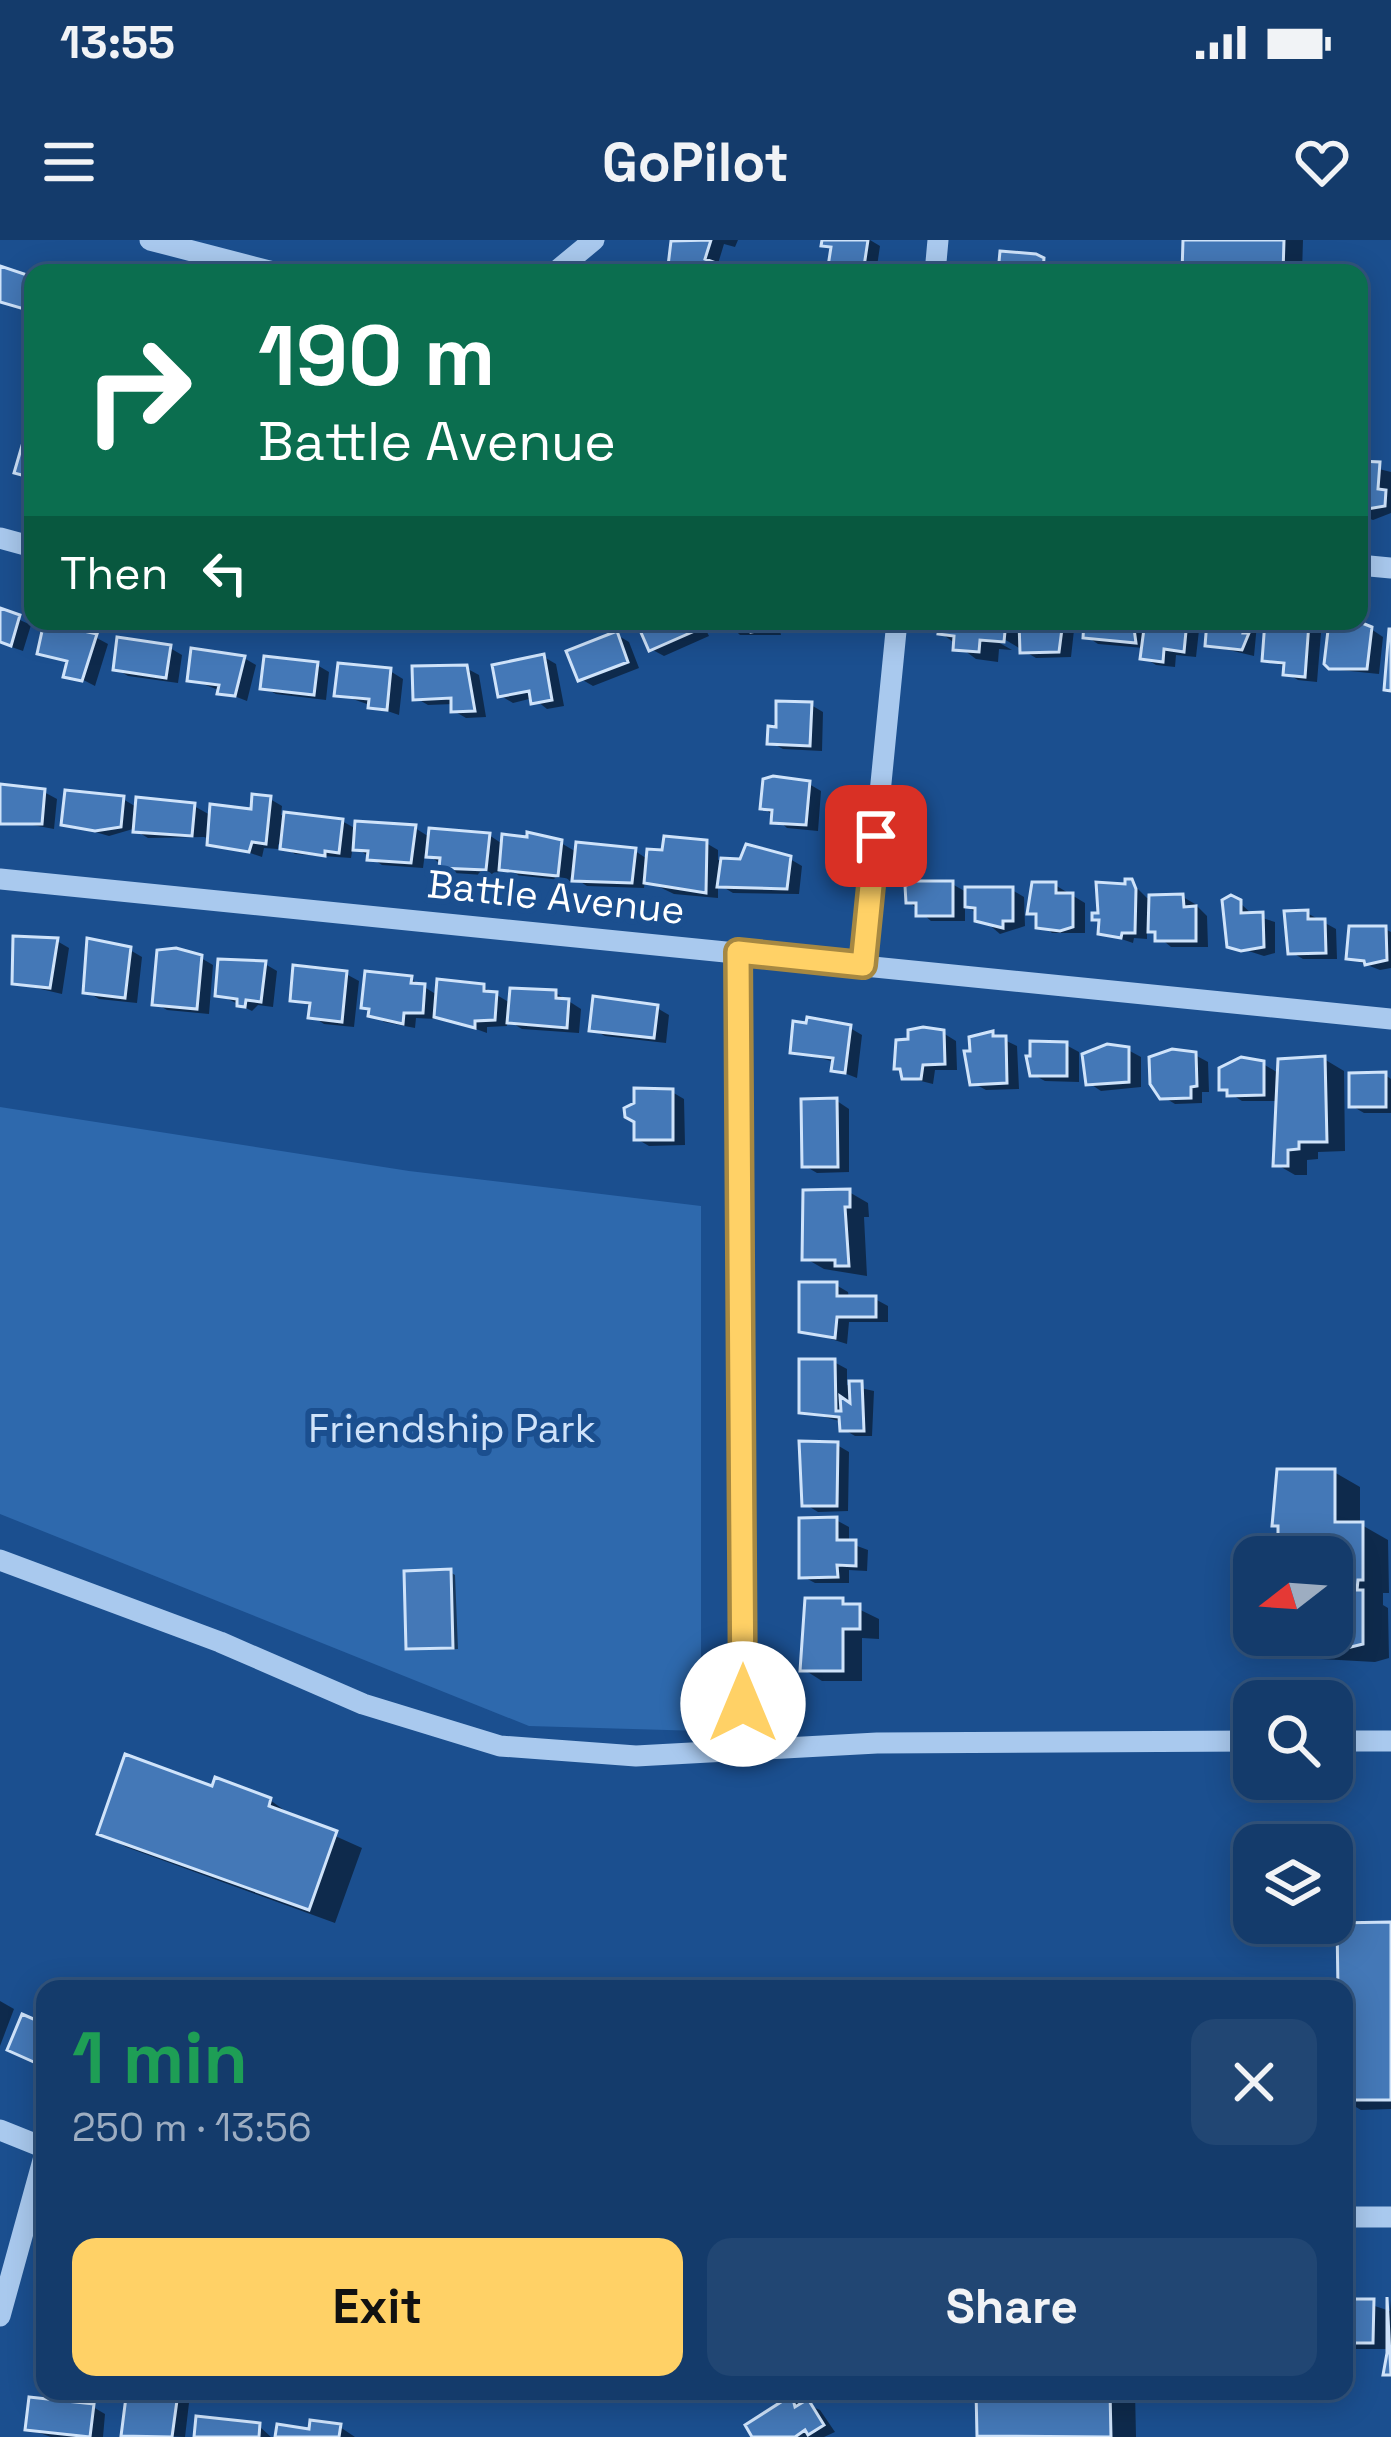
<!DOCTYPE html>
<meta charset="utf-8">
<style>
:root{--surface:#143b6b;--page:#214673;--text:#f1f3f6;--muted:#9dadc1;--line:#33557e;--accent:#ffd166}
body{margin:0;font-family:"Space Grotesk",sans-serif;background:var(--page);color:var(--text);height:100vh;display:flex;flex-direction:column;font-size:45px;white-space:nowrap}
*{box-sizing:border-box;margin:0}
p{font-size:39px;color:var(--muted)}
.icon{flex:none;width:66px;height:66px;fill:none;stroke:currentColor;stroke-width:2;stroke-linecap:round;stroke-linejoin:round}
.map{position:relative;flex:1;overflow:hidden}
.panel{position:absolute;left:36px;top:1740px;width:1317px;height:420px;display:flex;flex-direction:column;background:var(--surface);border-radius:24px;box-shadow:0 6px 30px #0003,0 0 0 3px var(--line)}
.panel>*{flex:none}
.banner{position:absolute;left:24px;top:24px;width:1344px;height:366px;border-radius:24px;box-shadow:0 6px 30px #0003,0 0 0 3px var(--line);background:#0b6e4f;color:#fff;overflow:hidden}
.needle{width:78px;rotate:253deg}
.controls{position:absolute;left:1233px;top:1296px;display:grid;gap:24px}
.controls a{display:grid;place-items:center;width:120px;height:120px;border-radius:24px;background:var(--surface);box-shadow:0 6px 30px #0003,0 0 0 3px var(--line);font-size:60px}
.pin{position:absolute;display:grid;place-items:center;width:102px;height:102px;color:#fff;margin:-51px;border-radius:24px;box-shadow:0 6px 18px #0006}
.me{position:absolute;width:132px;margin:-66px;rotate:0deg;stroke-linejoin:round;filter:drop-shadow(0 0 9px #0008)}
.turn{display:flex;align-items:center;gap:42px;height:252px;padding:0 36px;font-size:54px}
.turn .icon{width:156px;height:156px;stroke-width:2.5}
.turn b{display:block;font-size:84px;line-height:102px}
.then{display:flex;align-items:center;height:114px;padding:0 36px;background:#0003;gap:24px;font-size:45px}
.round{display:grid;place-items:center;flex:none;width:126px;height:126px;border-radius:24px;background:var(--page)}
.overview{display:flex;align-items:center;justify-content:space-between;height:204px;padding:0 36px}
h1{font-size:72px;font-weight:800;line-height:90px;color:#1e9e55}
.cta{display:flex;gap:24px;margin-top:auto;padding:24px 36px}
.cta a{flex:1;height:138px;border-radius:24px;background:var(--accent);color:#111;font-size:48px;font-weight:800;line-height:138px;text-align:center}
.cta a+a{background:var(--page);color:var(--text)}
.status{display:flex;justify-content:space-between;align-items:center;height:84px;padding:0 60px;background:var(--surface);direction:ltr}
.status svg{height:33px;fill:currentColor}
header{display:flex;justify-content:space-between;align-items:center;height:156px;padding:0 36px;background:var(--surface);font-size:54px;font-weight:800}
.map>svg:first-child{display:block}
</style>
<div class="status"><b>13:55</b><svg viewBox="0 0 49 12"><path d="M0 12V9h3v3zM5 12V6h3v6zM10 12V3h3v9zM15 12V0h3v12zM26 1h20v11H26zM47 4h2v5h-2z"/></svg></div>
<header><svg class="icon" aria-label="menu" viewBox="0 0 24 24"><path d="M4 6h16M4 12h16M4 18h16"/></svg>GoPilot<svg class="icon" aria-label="heart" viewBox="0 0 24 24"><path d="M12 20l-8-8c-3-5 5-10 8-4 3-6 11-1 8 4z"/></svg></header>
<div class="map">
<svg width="1391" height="2197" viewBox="0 0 1391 2197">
<rect width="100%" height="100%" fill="#1b4f8f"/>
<path fill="#2e69ad" d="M0,867l409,64 292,35v525l-172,-5 -529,-212z"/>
<path fill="#0007" d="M679,0h59l-3,7 -11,-3 -7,23 10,6h-41l-15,-8z
M825,0h45l10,6 -4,27h-46l3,-24z
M1186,0h117l-1,33h-117z
M1003,14l40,7 12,12h-54z
M0,29l33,11v33l-33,-11z
M1359,224l32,8v41l-18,7 -14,-5z
M0,371l31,14 -8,26 -23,-8z
M643,381h66l2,2 -7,3 5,10 -45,20 -13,-7z
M726,381h52l3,14h-41z
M799,381h52v4l-39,7z
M940,381h135l-4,36 -35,1 -44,-26 -3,5 23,13 -13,-1 -1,13 -22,-3 -35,-26z
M1087,381h113l-4,36 -20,-2 -1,12 -19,-2 -13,-8 1,-9 -46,-4 -12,-8z
M1210,381l47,3 -3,32 -46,-11z
M1268,381l40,5 13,7 -4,49 -19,-2 -12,-7v-6l-21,-8z
M1336,381h23l24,16 -4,37 -39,-4 -12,-7z
M617,395l12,7 10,26 -46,18 -12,-7z
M95,397l13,7 -13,42 -27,-14 1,-9 -29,-11z
M170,408l12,7 -4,28 -50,-7 -12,-7z
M544,417l12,7 8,42 -17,3 -14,-11 -20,5 -12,-7z
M244,418l12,7 -9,36 -57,-22z
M317,425l12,7 -3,28 -50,-6 -13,-7z
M466,428l13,7 7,42 -20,1 -12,-7v-7l-26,1 -12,-7z
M390,431l13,8 -4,36 -61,-21z
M811,465l12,7 -1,39 -39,-2 -13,-7z
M809,544l12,7 -3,40 -31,-3 -24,-21z
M0,547l44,5 13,7 -3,30 -54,-10z
M123,559l15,9 56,-2 18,10 42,-4 16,-13 12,7 -1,9 61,6 16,9 57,-2 16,10 58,-3 15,10 57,-2 17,10 57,-2 14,9 57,-17 12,7v10l72,-1 12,7 -3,28 -66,-1 -15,-9v14l-44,-4 -29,-14 -1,8 -57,-2 -16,-10 -1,5 -55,-6 -16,-9 -1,10 -44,-3 -29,-20 -2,15 -41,-3 -29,-19 -2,12 -56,-4 -17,-10v5l-14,-1 -2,9 -58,-20 -56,1 -15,-9 -24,7 -45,-13z
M1132,643l15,15 36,-1 12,7 12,12 1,31h-37l-24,-20v12l-13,-1 -1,5 -32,-11 1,-10 -7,-4 6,-2 -1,-31z
M952,644l16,9 44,-3 12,7 1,29 -25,8 -35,-30v17h-34l-23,-20z
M1055,645l30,18v30h-33l-22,-21z
M1240,663l13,12 22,7v31l-11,3 -34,-11z
M1307,673l29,16 1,30h-34l-12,-7z
M1385,689l6,3v36l-11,2 -31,-12z
M57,701l12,7 -7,46 -47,-11z
M130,710l12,7 -5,46 -38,-4 -13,-8z
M201,718l12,7 -4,49 -42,-4 -12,-7z
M265,724l12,7 -4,36 -15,-2 -6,6 -34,-17z
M346,734l13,7 -5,46 -30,-3 -12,-8 1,-9 -20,-8z
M411,739l28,17 44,-9 29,17 44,-11 25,16 -2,24 -57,-4 -15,-9v6l-20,1v6l-52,-19v5l-19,-1 -1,10 -31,-6 -19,-16z
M657,768l12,7 -3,28 -61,-7 -13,-7z
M850,788l12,7 -5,43 -23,-9 1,-7 -42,-11z
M943,793l13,8 1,29h-22l-2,14 -28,-7 -6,-9z
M992,794l25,12 2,43 -33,1 -13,-7z
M1066,805l13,7v30l-34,-1 -13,-7z
M1128,810l13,7v30l-40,4 -12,-8z
M1195,815l13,7 1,30h-7v11l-27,1 -13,-8z
M1324,819l20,12 1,80 -27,1v7l-11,1v15h-12l-19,-11 3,-63h-37l-20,-13 41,-24 17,10z
M1385,835l6,4v34h-27l-12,-7z
M672,852l12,7 1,46 -36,1 -12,-7v-18z
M837,861l12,8v63l-32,1 -12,-7z
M849,952l19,11 1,14h-5l3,59 -43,-7 -19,-11z
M836,1045l12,7 1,7h26l13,7v16h-39l-2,22 -45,-14z
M834,1122l13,7v16l27,6 -2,45h-17l-12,-7v-7l-41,-11z
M837,1205l12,7 -1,59 -30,1 -13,-8z
M1334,1232l26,15v37l28,16 1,53h-6v12l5,3 1,50 -14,4 -72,-4 -27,-15v-8h56v-78h-41l-10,-6v-23l-6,-3z
M836,1280l13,7v16l19,7 -1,21 -18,-1v13h-34l-13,-7z
M450,1332l5,3 3,74 -44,1 -5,-3z
M842,1361l37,18v20l-17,-1v43h-40l-19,-12z
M213,1550l57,10 25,18 67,30 -27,75 -209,-76 -26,-15z
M1391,1685v184l-30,1 -17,-10 -3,-111z
M0,1761l14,8 -14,37z
M1344,2056l46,15 1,-11v76l-3,-27h-44z
M981,2151h154l1,46h-153z
M177,2155l12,8 -4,34 -60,-3 29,-31z
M792,2158l28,12 15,22 -11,5h-68z
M93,2167l12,7 -2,23h-52l-23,-8z
M259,2186l12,11h-74z
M340,2187l15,10h-77l33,-4z"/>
<path fill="#4478b7" stroke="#cfe3fa" stroke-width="3" d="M711,0l-6,19 11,4 -2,10 -46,-7 3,-25z
M822,0h46l-5,33h-36l4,-26 -10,-1z
M1183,0h101l-1,33h-101z
M1000,11l36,3 8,4 -1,13 -45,2z
M0,26l33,11 -9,32 -24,-7z
M23,202l10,3v33l-19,-5z
M1359,221l21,1 -2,27 8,1 -1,16 -24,4 -1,5z
M0,368l20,7 -9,31 -11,-4z
M636,381h59l4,8 -50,22z
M723,381h45l1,8 -18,3 -1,-7 -25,5z
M940,381h66l-2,21 -24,-2 -1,12 -26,-2 1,-14 -16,-2z
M1019,381h44l-4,31 -39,1z
M1084,381h49l3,22 -53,-5z
M1145,381h42l-3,31 -20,-3 -1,13 -23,-3z
M1207,381h38l-2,12h6l-7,17 -37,-4z
M1265,381l44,2 -4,54 -22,-2 1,-12 -22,-2z
M1357,381l15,6 -5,42h-38l-5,-5 5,-42z
M44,382l53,12 -15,47 -19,-4 4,-16 -30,-7z
M1389,389h2v62l-7,-1z
M617,391l11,31 -50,19 -12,-30z
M117,397l54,8 -5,33 -53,-8z
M191,408l54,8 -10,40 -18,-2 2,-9 -32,-4z
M544,414l8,46 -21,4 -2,-13 -31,6 -6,-32z
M264,416l54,6 -4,33 -54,-6z
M338,423l53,5 -4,42 -19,-2 1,-9 -35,-3z
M467,425l8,46 -24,1v-14l-38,2 -1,-34z
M776,461l36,1 -2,44 -43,-2 1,-18 8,1z
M773,536l37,5 -4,44 -35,-2 1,-13 -12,-1 3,-30z
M0,544l45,5 -3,35h-42z
M65,550l59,6 -3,31 -26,4 -34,-6z
M252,554l19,2 -5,48 -14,-2 -3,10 -42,-7 3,-41 41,5z
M136,557l59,6 -3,33 -59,-4z
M284,572l59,7 -4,34 -14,-2v5l-45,-7z
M355,581l61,4 -5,38 -44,-3 1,-9 -15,-1z
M429,588l61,5 -4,37 -47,-2 1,-10 -14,-1z
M527,592l35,8 -4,36 -59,-6 3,-36 25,3z
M664,596l43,4 -1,53 -62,-10 3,-34 15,1z
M576,602l60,6 -4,35 -60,-2z
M746,604l45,12 -4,33 -70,-2 4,-29 19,1z
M1125,639h7l4,10 -1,44h-13l-1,5 -23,-4 1,-14h-7v-7h6l-2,-31 29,2z
M916,641h37v35h-37v-13h-10l-1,-17z
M1032,642h24v11h17v34l-13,4 -24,-3v-14h-9z
M965,647h48v34h-10v7l-28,-7v-13l-10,-1z
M1183,654l1,13 12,-1v35h-41v-9h-7l1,-37z
M1231,655l10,5v13l22,-1 1,35 -23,4 -14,-4 -5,-47z
M1308,670v9h17l1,34 -38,1 -4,-43z
M1349,686h37l1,34 -22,5 -1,-4 -18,-2z
M13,696l45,2 -8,50 -38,-4z
M87,698l44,9 -6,51 -42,-5z
M176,708l26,7 -5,54 -45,-4 5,-55z
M218,719l48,2 -5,41 -15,-2 -1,7 -8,-1v-7l-22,-3z
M293,725l54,6 -5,51 -34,-4 2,-15 -20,-2z
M365,731l47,5 -1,7 14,1 -2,29h-19l-1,11 -35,-8 1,-7 -8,-1z
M437,739l47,5v7l13,1 -2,28 -20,1v7l-41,-11z
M510,748l46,2v8l13,1 -2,29 -60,-5z
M593,756l65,9 -4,33 -65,-7z
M807,777l44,8 -6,48 -14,-2 2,-13 -43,-5 3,-32 13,2z
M923,787l21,3 1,34 -22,1 -2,14h-19l-2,-10h-6l2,-29 12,-1v-9z
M993,791v5h13l1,47 -37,2 -6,-34h6l-1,-14z
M1030,801l37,1v34h-37l-4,-20h4z
M1107,804l22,3v35l-43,3 -4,-31z
M1172,809l24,3 1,34 -6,1v11l-31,1 -10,-15 -1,-27z
M1325,816l2,86h-28v7l-11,1v16h-15l5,-107z
M1241,817l23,4v34l-37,1v-6h-8v-22z
M1386,832v35h-37v-34z
M634,848l39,1v51h-39v-18l-9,-5 -1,-9 10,-5z
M837,858l1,69h-36l-1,-68z
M850,949v18h-5l4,59h-14v-6h-33l1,-70z
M799,1042h38v14h39v21h-39l-2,21 -36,-6z
M799,1119h36l1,52h5l-1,-15 10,7 -1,-22h13l2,50h-24l-1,-14 -40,-4z
M799,1201l39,1 -1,64h-35z
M1277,1229h58v53h28v58h-5l-1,10h6v54l-16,4 -74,-4v-9h59v-78l-54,-4v-27h-6z
M837,1277v23h19v26l-19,-1 1,12 -39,1v-60z
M451,1329l2,79 -47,1 -2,-78z
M805,1358h38v6h17v25h-17v42h-43z
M125,1514l87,32 3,-9 56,21 -2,8 68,25 -28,79 -212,-76z
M1391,1682v178h-47v-111h-6l-1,-66z
M22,1774l23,10v43l-38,-17z
M1344,2052l1,7h29l-1,44h-29z
M1387,2057l4,78h-8l4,-22z
M152,2151l26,2 -6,44 -51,-1 5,-39 25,3z
M976,2151h134l1,46 -134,-1z
M792,2155l3,12 13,-8 16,26 -16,10 -3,-5 -10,7h-43l-7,-12z
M29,2157l65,7 -4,33 -65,-7z
M196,2176l64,7 -1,14h-65z
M310,2180l31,4 -2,13h-64l2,-13 32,5z"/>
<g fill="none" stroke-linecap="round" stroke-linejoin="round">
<path stroke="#a9c9ee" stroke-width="21" d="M150,0l127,33
M554,33l40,-33
M935,33l3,-33
M0,298l33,9
M1359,325l32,3
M0,639l1391,140
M738,712l6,798
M863,725l34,-344
M0,1320l220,82 143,62 137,42 136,10 241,-13 377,-2
M1332,1501h59
M0,1890l45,18
M1344,1977h47
M0,2076l45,-163"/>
</g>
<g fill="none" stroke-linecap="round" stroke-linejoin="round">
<defs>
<path id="route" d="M743,1464l-5,-752 125,13 13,-129"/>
</defs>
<use href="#route" stroke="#a68842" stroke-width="30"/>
<use href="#route" stroke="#ffd166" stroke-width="21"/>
</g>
<g text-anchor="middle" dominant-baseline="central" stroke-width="12" stroke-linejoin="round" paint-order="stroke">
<g font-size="39" fill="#fff" stroke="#1b4f8f">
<text transform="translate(556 657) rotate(6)">Battle Avenue</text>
</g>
<g font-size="39" fill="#cfe3fa" stroke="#1b4f8f">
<text x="452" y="1188">Friendship Park</text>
</g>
</g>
</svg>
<div class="controls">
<a><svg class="needle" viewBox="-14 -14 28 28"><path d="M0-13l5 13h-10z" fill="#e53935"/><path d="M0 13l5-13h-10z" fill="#9dadc1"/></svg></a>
<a><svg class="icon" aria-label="search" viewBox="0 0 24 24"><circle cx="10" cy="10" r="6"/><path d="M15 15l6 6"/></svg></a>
<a><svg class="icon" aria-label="layers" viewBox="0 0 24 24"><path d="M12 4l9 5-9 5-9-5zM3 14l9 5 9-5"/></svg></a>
</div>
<div class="pin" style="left:876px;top:596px;background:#d93025"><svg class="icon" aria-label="arrive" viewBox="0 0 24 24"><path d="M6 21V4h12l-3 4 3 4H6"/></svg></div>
<svg class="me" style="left:743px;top:1464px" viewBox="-20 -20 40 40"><circle r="19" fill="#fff"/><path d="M0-13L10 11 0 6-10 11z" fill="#ffd166"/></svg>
<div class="banner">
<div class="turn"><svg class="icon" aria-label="right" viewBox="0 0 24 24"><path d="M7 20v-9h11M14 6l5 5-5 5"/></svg><div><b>190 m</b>Battle Avenue</div></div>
<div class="then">Then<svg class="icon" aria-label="left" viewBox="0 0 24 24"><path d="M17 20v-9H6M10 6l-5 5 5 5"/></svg></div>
</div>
<section class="panel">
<div class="overview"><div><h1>1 min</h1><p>250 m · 13:56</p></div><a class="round"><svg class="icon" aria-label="close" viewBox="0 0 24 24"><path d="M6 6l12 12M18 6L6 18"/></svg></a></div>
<div class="cta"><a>Exit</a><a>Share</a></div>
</section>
</div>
